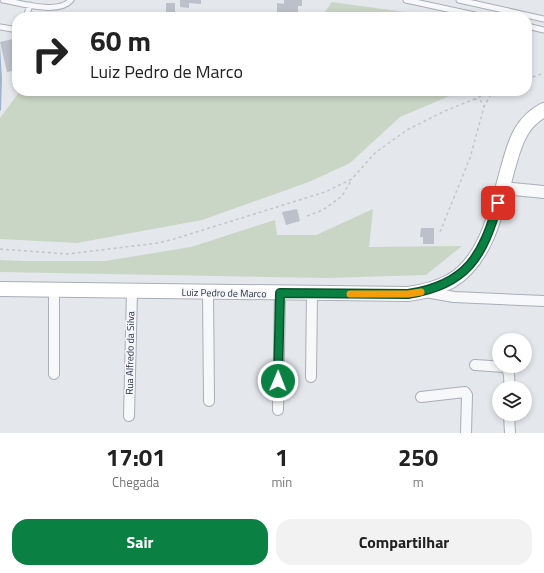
<!DOCTYPE html>
<html lang="pt">
<style>
:root{--surface:#fff;--page:#f2f2f2;--text:#222;--muted:#767676;--accent:#0b8043}
body{margin:0;font-family:"Titillium Web",sans-serif;background:var(--page);color:var(--text);height:100vh;display:flex;flex-direction:column;font-size:15px;white-space:nowrap}
*{box-sizing:border-box;margin:0}
p{font-size:13px;color:var(--muted)}
.icon{flex:none;width:22px;height:22px;fill:none;stroke:currentColor;stroke-width:2;stroke-linecap:round;stroke-linejoin:round}
.map{position:relative;height:433px;overflow:hidden}
.panel{display:flex;flex-direction:column;background:var(--surface);flex:1}
.panel>*{flex:none}
.guide{position:absolute;left:12px;top:12px;width:520px;height:84px;border-radius:16px;box-shadow:0 2px 6px #0003;background:#fff;color:var(--text);overflow:hidden}
.buttons{position:absolute;left:492px;top:333px;display:grid;gap:8px}
.buttons a{display:grid;place-items:center;width:40px;height:40px;border-radius:50%;background:var(--surface);box-shadow:0 2px 6px #0003;font-size:20px}
.pin{position:absolute;display:grid;place-items:center;width:34px;height:34px;color:#fff;margin:-17px;border-radius:8px;box-shadow:0 2px 6px #0006}
.me{position:absolute;width:44px;margin:-22px;rotate:1deg;stroke-linejoin:round;filter:drop-shadow(0 0 3px #0008)}
.turn{display:flex;align-items:center;gap:14px;height:84px;padding:0 12px;font-size:18px}
.turn .icon{width:52px;height:52px;stroke-width:2.5}
.turn b{display:block;font-size:28px;line-height:34px}
.eta{display:flex;justify-content:space-evenly;align-items:center;height:68px;text-align:center}
.eta b{font-size:24px;font-weight:700;line-height:28px}
.cta{display:flex;gap:8px;margin-top:auto;padding:8px 12px}
.cta a{flex:1;height:46px;border-radius:16px;background:var(--accent);color:#fff;font-size:16px;font-weight:700;line-height:46px;text-align:center}
.cta a+a{background:var(--page);color:var(--text)}
.map>svg:first-child{display:block}
</style>
<div class="map">
<svg width="544" height="433" viewBox="0 0 544 433">
<rect width="100%" height="100%" fill="#e4e7ec"/>
<path fill="#c9d6c5" d="M332,2l109,15h-120z
M20,91h439v1l-59,25 -50,46 -41,19 -107,38 -125,23 -77,-4v-121z
M373,209l-4,38 93,-1 -36,29 -99,3 -327,-6v-12l23,1h82l86,-14 84,-27 2,15h39z"/>
<path fill="#9fb4cc" d="M0,46l2,33 -1,31 -1,1z"/>
<path fill="#bbc0ca" d="M180,0h21v4l-12,-1v5l-9,-1z
M284,0h18v6h-4v6h-10v4h-11v-13l7,1z
M166,3h9v14h-9z
M17,38v32l-10,2 -7,-30z
M297,209l3,12 -14,4 -4,-13z
M421,228h13v16h-11v-7h-3z"/>
<g fill="none" stroke-linecap="round" stroke-linejoin="round">
<defs>
<path id="service" d="M3,0c17,3 56,15 68,0
M406,0l78,17
M459,0l85,19
M26,17l4,-12
M527,26l17,4
M0,27l12,2 5,-1"/>
<path id="minor" d="M208,292l1,109
M425,292l29,5 90,4
M475,365l30,2c6,5 4,14 4,21
M54,374v-84
M311,377l1,-83
M421,397l44,-5 2,3 -1,38
M278,410l2,-117
M509,414l1,19
M129,416l3,-125"/>
<path id="tertiary" d="M502,188l42,4"/>
<path id="secondary" d="M0,289l408,5c15,-2 30,-6 43,-13 39,-23 47,-80 59,-120 6,-22 13,-40 34,-51"/>
</defs>
<use href="#service" stroke="#a9aeb7" stroke-width="7"/>
<use href="#minor" stroke="#a9aeb7" stroke-width="12"/>
<use href="#tertiary" stroke="#a9aeb7" stroke-width="14"/>
<use href="#secondary" stroke="#a9aeb7" stroke-width="16"/>
<path stroke="#c2c5cb" stroke-width="1.5" stroke-dasharray="3 3" stroke-linecap="butt" d="M527,79l17,-6
M474,99l7,2 3,6
M307,216l16,-6 19,-14 10,-17
M440,232l30,-74 14,-51 8,-15
M0,249l68,5 90,-11 16,-4 151,-47 27,-13 23,-26 32,-23 38,-19 49,-20"/>
<use href="#service" stroke="#f7f8fa" stroke-width="5"/>
<use href="#minor" stroke="#f7f8fa" stroke-width="10"/>
<use href="#tertiary" stroke="#f7f8fa" stroke-width="12"/>
<use href="#secondary" stroke="#fff" stroke-width="14"/>
</g>
<g fill="none" stroke-linecap="round" stroke-linejoin="round">
<defs>
<path id="route" d="M278,381l2,-88 128,1c59,-9 75,-38 90,-91"/>
</defs>
<use href="#route" stroke="#07532c" stroke-width="10"/>
<use href="#route" stroke="#0b8043" stroke-width="7"/>
<path stroke="#f59e0b" stroke-width="7" d="M350,294h58l13,-2"/>
</g>
<g text-anchor="middle" dominant-baseline="central" stroke-width="3.5" stroke-linejoin="round" paint-order="stroke">
<g font-size="10" fill="#2b3445" stroke="#f4f6f9">
<text transform="translate(224 293) rotate(1)">Luiz Pedro de Marco</text>
<text transform="translate(130 353) rotate(-89)">Rua Alfredo da Silva</text>
</g>
</g>
</svg>
<div class="buttons">
<a><svg class="icon" aria-label="search" viewBox="0 0 24 24"><circle cx="10" cy="10" r="6"/><path d="M15 15l6 6"/></svg></a>
<a><svg class="icon" aria-label="layers" viewBox="0 0 24 24"><path d="M12 4l9 5-9 5-9-5zM3 14l9 5 9-5"/></svg></a>
</div>
<div class="pin" style="left:498px;top:203px;background:#d93025"><svg class="icon" aria-label="arrive" viewBox="0 0 24 24"><path d="M6 21V4h12l-3 4 3 4H6"/></svg></div>
<svg class="me" style="left:278px;top:381px" viewBox="-20 -20 40 40"><circle r="17" fill="#0b8043" stroke="#fff" stroke-width="3"/><path d="M0-11L8 9 0 5-8 9z" fill="#fff"/></svg>
<div class="guide">
<div class="turn"><svg class="icon" aria-label="right" viewBox="0 0 24 24"><path d="M7 20v-9h11M14 6l5 5-5 5"/></svg><div><b>60 m</b>Luiz Pedro de Marco</div></div>
</div>
</div>
<section class="panel">
<div class="eta">
<div><b>17:01</b><p>Chegada</p></div>
<div><b>1</b><p>min</p></div>
<div><b>250</b><p>m</p></div>
</div>
<div class="cta"><a>Sair</a><a>Compartilhar</a></div>
</section>
